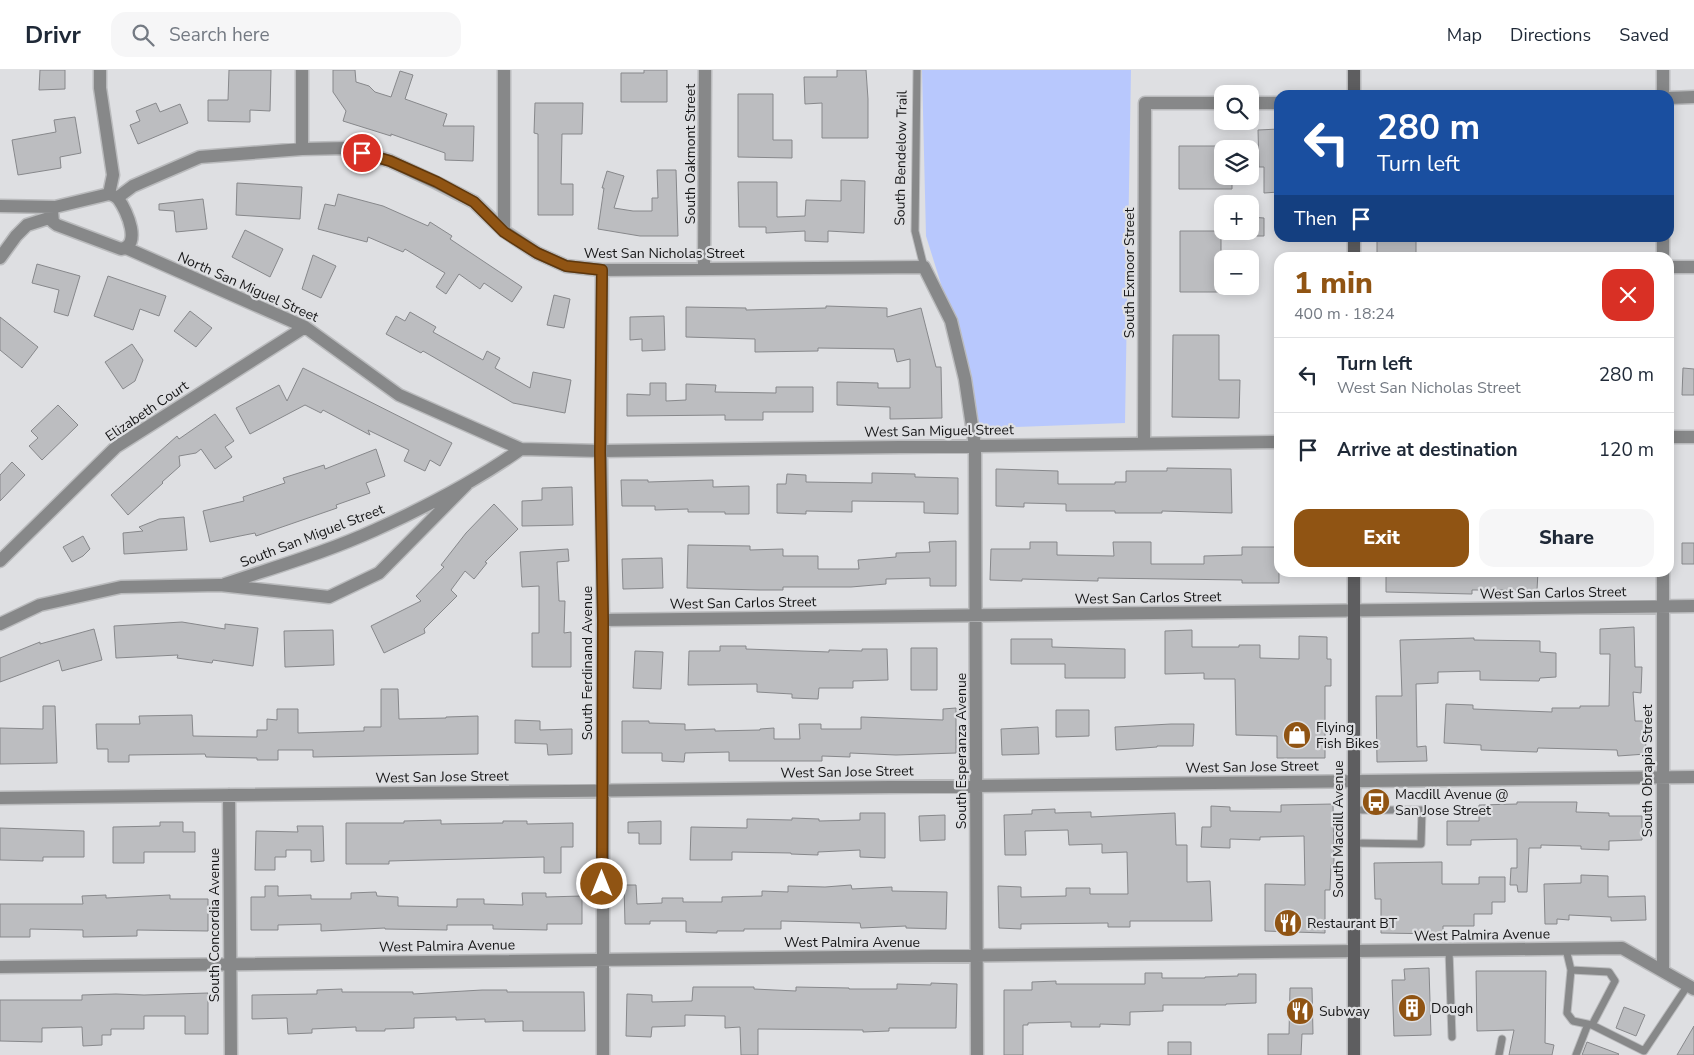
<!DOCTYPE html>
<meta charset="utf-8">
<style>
:root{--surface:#fff;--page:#f6f6f7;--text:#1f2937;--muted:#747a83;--line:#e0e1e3;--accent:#905413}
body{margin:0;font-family:"Nunito Sans",sans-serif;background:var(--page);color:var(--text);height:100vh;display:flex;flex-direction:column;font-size:19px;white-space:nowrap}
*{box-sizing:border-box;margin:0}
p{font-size:16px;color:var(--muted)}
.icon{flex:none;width:28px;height:28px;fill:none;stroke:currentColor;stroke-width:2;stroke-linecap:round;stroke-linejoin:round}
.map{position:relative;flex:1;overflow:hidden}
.sheet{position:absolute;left:1274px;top:182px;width:400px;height:325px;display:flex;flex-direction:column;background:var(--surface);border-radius:15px;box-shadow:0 2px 12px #0003}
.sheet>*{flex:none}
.banner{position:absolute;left:1274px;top:20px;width:400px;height:152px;border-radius:15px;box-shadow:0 2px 12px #0003;background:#1a4fa0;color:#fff;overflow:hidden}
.tools{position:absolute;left:1214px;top:15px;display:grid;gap:10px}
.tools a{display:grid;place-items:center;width:45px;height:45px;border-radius:10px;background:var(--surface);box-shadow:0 2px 12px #0003;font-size:25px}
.pin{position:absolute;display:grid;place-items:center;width:42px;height:42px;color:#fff;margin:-21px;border:2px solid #fff;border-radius:50%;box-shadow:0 1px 5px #0007}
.me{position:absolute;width:55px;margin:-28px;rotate:0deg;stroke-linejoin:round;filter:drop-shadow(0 0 4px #0008)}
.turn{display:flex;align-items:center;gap:18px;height:105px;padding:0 20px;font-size:22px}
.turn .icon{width:65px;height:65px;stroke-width:2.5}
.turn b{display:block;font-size:35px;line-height:42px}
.then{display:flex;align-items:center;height:48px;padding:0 20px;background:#0003;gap:10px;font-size:19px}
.round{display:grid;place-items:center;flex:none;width:52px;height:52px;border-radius:15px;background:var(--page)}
.headline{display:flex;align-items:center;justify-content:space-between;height:85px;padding:0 20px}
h1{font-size:30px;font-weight:800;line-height:38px;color:var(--accent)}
.primary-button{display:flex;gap:10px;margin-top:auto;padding:10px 20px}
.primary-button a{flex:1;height:58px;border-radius:15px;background:var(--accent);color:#fff;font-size:20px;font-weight:800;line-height:58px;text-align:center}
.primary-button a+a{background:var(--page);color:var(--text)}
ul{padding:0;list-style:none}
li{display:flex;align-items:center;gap:15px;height:75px;padding:0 20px;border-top:1px solid var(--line)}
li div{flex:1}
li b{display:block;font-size:19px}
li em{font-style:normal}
header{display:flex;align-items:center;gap:30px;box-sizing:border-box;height:70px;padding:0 25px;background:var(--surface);border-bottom:1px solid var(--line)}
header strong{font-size:24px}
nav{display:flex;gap:28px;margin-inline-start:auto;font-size:18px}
.search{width:350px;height:45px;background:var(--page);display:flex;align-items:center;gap:12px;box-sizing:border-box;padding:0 18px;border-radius:15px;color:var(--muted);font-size:19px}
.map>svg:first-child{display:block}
</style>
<header>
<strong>Drivr</strong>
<div class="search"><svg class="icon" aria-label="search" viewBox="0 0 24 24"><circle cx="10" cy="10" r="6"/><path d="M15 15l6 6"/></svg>Search here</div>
<nav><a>Map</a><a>Directions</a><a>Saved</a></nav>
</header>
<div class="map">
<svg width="1694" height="985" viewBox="0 0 1694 985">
<rect width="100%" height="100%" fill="#dedfe2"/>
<path fill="#b8c8fd" d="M922,0h209l-6,353 -137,5 -17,-11 -5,-53 -40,-128z"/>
<path fill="#bcbdc0" stroke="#87888b" d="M40,0h25v19l-26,1z
M229,0h42l-1,41 -20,-1v12l-42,-1v-21h20z
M333,0h22l1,12 13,4 6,6 16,5 9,-26 13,4 -8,24 42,15 -4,12h31l-1,35 -28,-1v-7l-54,-19v2l-48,-15 3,-10 -13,-19z
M644,0h23v32h-46v-29h23z
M837,0h29l2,29v39h-46v-35l-17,1 -1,-27h33z
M738,24h35v46h19v18l-54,-1z
M156,33l4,9 20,-8 8,19 -50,21 -8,-19 10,-4 -4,-10z
M535,33h48l-1,31h-20l-1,50h12v31h-35v-81l-4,-1z
M75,47l6,36 -21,4 1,11 -43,7 -6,-35 44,-8 -2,-12z
M1279,59v63l-15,1v-26h-5l-1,-37z
M1179,76h43v30h10v13h-53z
M657,100h19l2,66h-38l-42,-7 6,-41h-2l5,-17 17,5 -10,32 19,3h19v-13h6z
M841,110l24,1 -1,52 -36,-2v11l-23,-1v-10l-39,2v-6h-27l-1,-45h39v35l28,-1 1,-16 35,1z
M237,113l65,4 -2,32 -64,-4z
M338,124l45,12 45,20 2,-4 22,14 -2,3 72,48 -10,15 -28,-19 -4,6 -21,-15 -13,20 -10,-7 9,-14 -40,-24 -2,3 -35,-15 -1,5 -49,-13 7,-25 10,2z
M203,129l4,30 -31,3 -2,-21 -15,-1v-6z
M1250,147l14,1v18h-14z
M245,160l38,19 -13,28 -38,-20z
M1180,161h41v61h-41z
M1377,168h39v16h-39z
M313,185l23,11 -15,32 -19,-9z
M37,194l43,12 -12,40 -14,-4 5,-22 -27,-7z
M108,206l58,20 -7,20 -19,-7 -7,21 -39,-14z
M554,225l16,4 -6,29 -17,-3z
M826,236l61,2v9l34,-9 15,59h5l1,51 -52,1v-12l-53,-2v-23l41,1v5h32v-29l-13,3 -3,-13 -76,-1v3l-63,1v-13l-69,-2v-30l60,1v2l80,-2z
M190,241l22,17 -16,19 -22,-16z
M410,242l26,15 -3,5 50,28 4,-9 13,7 -5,10 35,20 3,-16 38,8 -6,33 -52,-10 -90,-52 -2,2 -35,-19 10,-18 9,5z
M664,246l1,34 -23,1v-12l-12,1v-23z
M0,247l38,30 -16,21 -22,-18z
M1173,265h46v45h21l-1,38 -67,-1z
M132,274l11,16 -8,21 -12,8 -18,-27z
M303,298l149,75 -12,23 -10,-6 -5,11 -21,-10 5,-11 -41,-20 2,5 -47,-25 -2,3 -16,-8 -55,29 -14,-26 43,-23 8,16z
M1683,298l11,1v26h-12z
M650,313h16v18l20,-1v-16l30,1 -1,7 61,1v-6h37v25h-50v8h-38v-5l-98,1v-22l23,1z
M58,335l20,20 -36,35 -13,-14 9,-8 -7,-7z
M215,344l19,27 -9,6 7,10 -17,12 -14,-20 -5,4 -17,3 1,10 -18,16 1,1 -35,32 -17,-20 66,-59 2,3z
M376,379l9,27 -19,7 4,10 -34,12 1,3 -81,28 -1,-3 -45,9 -7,-31 41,-10 -1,-4 42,-14 -2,-5 41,-13 1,4z
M12,392l13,13 -25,26v-26z
M1167,398l64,1 1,44 -70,-2v2h-47v-2h-49v-7l-42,-1v4l-28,-1v-37l62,2v13h57v-2h11v-11h41z
M872,403l43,1v3l43,1v36l-34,-1v-11l-72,-1v11l-46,-1v3l-29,-1v-29h9l1,-10 19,1v7l66,1z
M621,410h27v2l65,-2v7l36,-1v28h-24v-2h-37v-3l-33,1v-4h-33z
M572,417l1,38 -51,1v-25l20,-1v-12z
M494,434l24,25 -33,33 2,1 -13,16 -9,-8 -14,19 6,6 -33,33 1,4 -41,20 -13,-27 50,-25 -5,-5 28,-29 -3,-2 25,-32z
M184,447l3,33 -63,4 -1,-21 20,-2 -4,-4 20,-8z
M83,466l7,13 -7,7 -11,6 -9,-15z
M956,471v45h-26v-8l-44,1v5l-35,3h-68v3h-23l-73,-2 1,-43 62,1v4l33,-1v7h35v13h41l-1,-9 38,-3v-4l34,-1 -1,-10z
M1030,472h27v13l57,1 -1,-14h38v22h53v-8l38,-1v-8h37v36h-37v-3l-144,-2v3l-76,-2v2l-32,-1 1,-31h39z
M1682,473h12v21h-12z
M568,479l1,12 -12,1 2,39h6l-1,32 7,-1v35h-39v-34h7v-47l-17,1 -2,-35z
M662,488l1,30 -40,1 -1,-30z
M1386,502h152l-1,18h-65v4l-86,-2z
M182,552l43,7v-5l33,4 -5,38 -40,-6 -1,3 -35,-5 1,-3 -62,3 -2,-32z
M1634,557l1,40h7l-1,26 -8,-1 2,29h10l1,33 -28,2 -1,-6 -79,-2 -1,4 -56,-2v-5l-37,-2 2,-39 27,1v4l79,3v-4h28v-2h29l1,-52h-10v-25z
M94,559l8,31 -40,11 -3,-11 -59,22v-24l40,-16v2z
M333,560l1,35 -49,2 -1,-36z
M1192,560v17h47v-2h21v13l39,1v-23l28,1v22h4v27h-6v72h-48v-22l-41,-1 -1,-56h-31v-6l-39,1v-43z
M1474,568v2l66,1v11l16,1v24l-16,1 -1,3 -59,-1v-9l-42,1v11l-22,1 1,63 9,-1 1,15 -50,1 -1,-66h26l-2,-56z
M1011,569h41v8l73,2v29h-60v-14h-54z
M720,576h26v3l83,3v-2l33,1v-2h25l1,31 -35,1v7h-34l-1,11 -26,-1v-4l-35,-2v-8l-69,1 1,-34h31z
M911,578h26v42h-26z
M635,581l28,1 -2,37 -28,-1z
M381,619h17l1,30 47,-1v-1l32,-1v38l-165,3v-7h-35v10h-21v-2l-51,-1 -1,-3 -76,1v7h-21v-13h-11l-1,-25h44l-1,-8 53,-1 1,21 64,1v-7h10v-11l10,1v-11h21v24l66,-2v-4h17z
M43,636h12l2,57 -57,1v-36l43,1z
M956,638v45l-60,2 -46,-2v4l-28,-1v5h-93v-9l-44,1 -1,9 -22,-1v-8h-40v-32h27v2l36,1v6l30,-1v2l45,-1v-1l14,-1v11h26l-1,-15h22v5h40v-12l82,3v-11z
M1056,640h33v26l-33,1z
M515,650l25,1v9l32,-1v25l-24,1 -1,-11 -32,-1z
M1171,654h23l-1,22h-36v1l-41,3 -1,-23z
M1038,657l1,27 -37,1 -1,-26z
M1517,732h60l-1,10 33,1v3h33v24l-33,1v9l-28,-1v-3l-40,-1v3h-12l-2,44h-9l-1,-7h-7l1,-17h6v-29l-46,1v5h-24v-24h32v-16l38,-1z
M1333,734l1,60 -3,1 -1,25h-5v43l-60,-2v-47l40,1 -1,-49 -44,1v3l-30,-1v9l-29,-1 1,-20h9v-21l19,1v4l51,1v-7z
M1055,739v4l36,-1v5l84,-4 1,32h11v37l23,-1 2,40h-82v6h-22v-4l-87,1v5l-22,-1 -1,-42 23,1v10l45,-1v-8h24v6h38l-1,-42 -25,1v-9l-33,1 -1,-15 -43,1 1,24h-21l-1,-40 28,-1v-4z
M860,743h25v45l-25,-1v-7l-42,2v3l-27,-1v-1l-59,-1v8h-42l1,-33 56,1v-9l45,1v-2l27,1v2l41,-1z
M945,745v25l-25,1 -1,-25z
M441,750v4l62,-1v-2h24v3l46,-1v24h-12v26h-17v-16l-155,4v3h-43v-41h58v-2z
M661,751v23h-22v-11h-11v-11z
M160,752h23v10h12v20h-51v11h-31v-36l47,-1z
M297,756h26l1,35 -13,1v-12h-25v7h-11v13h-20l1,-39 42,1z
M0,758l84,3v26h-41v4l-43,-1z
M1442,792v22h37v-7h26v25h-13v12h-18v12h-31v8l-62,-1v-34h-6l-1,-36z
M1581,805l27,1v21l37,-1 1,24 -35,1v-4l-42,-2v5l-12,-1v5h-12l-1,-40 37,-1z
M624,815h12l1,19 25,-1v-5h21v4h39v-5l40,-1v-5l26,1v-6l37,1 26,-2 1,4 40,-2v4l55,1 -1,37 -40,-1v-2l-45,2 -1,-5 -79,-2v8h-37v2h-27v2l-31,-1v-11h-36v3h-25z
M265,816h13v10l33,-1v4h40v-6l25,-1 1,4 21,1v9l59,1v-8h27v5l39,1 -1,-12h24v4l36,-1v28h-35v6l-54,-1v-4h-46v5l-62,-1v-1l-64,3v-7l-43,1v5h-27v-33h14z
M106,825v3l64,-3v4h38v32l-71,-1v6l-54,1v-7l-53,-1v8h-30v-33h83l-1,-8z
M1429,898l2,67 -37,1 -2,-56h13l-1,-11z
M1476,901h70l-1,72 9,2 -2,10h-43l5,-25 -37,1z
M1145,903h17v5h43v-1l33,-1v-2h18v29l-30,1v1h-63v6l-33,1v13l-30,-1v3h-29v-5l-43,1v2h-5v30h-19v-65h28v-8l24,-1v3h89z
M931,913l26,1 -1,44h-67v3l-26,1v-2l-105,-1v26h-17l-1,-28 -15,1v-12l-40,-1v11l-33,1 -1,10 -25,-1 1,-42 25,1v7l40,-1 1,-14h61v2l42,2v-4l53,1v1h48v-5l34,1z
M1290,918h22l1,46h-11l-1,21h-33v-21h21z
M342,919v3h71v2l69,-4h25v2h77l1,39h-62v-10l-38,1v-3l-29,1v-3l-42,1v10l-29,1v2h-29v-4l-44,2v4l-24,1 -1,-16 -35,1v-24l65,-1v-4z
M208,923v41h-23v-18h-41v13h-33v6h-9v10l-19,1 -1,-19 -40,1v14l-42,-1v-41h82v-5l34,-1 28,1z
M1624,937l21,8 -9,21 -20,-8z
M1694,956v29h-17z
M1168,972h23v13h-23z
M1587,972l32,12 -1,1h-36z"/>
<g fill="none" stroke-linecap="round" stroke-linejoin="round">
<defs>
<path id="lane" d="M917,0l-2,161 9,36
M1353,740h69l-1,34 -68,-1
M1566,879l5,21 -4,43 6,8 19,4
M1449,880l3,87
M1571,900l38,2 6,9 -23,44 52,26 44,-66
M1499,985l3,-16
M1576,985l12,-31"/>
<path id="street" d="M100,0v18l13,87 -4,19
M302,0v79
M504,0v161
M1663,0v25
M1669,28l25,-1
M1250,33h29
M109,124c4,1 8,3 10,6 8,11 23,46 2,49l-64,-24 -4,-3 -1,-11 3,-4z
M117,128l16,-12 67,-29 102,-8 46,-1 42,13 47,22 37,19 30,29 33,22 29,13 36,4 322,-3 27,54 14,58 10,67 2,609
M0,136l55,1
M126,178l179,79 94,68 122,54 80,2 678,-9
M0,188l16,-22 11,-11 25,-8
M1663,188v-20
M1669,197h25
M704,199l1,-199
M602,200l-1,181 2,169v435
M1669,367h25
M1144,374l1,-341h77
M0,491l116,-114 189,-120
M225,514c50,-17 102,-32 150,-54 51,-23 101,-49 146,-81
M603,550l1091,-14
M0,554l40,-19 81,-18 99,-2 109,12 50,-24 88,-89
M229,725l2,260
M0,728l1694,-21
M0,897l1622,-19 72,41
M1663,900v-398"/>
<path id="secondary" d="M1354,0v25
M1354,188v-20
M1354,502v483"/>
</defs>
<use href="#lane" stroke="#babbbd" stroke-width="9"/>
<use href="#street" stroke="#babbbd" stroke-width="15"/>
<use href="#secondary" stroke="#babbbd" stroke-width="15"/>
<use href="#lane" stroke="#878889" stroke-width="7"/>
<use href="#street" stroke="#878889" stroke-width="12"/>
<use href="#secondary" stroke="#5e5e60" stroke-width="12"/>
</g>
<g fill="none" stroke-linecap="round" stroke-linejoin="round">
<defs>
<path id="route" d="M362,83l28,8 47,21 37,20 30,30 33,21 29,13 36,4 -2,182 3,168 -1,264"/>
</defs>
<use href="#route" stroke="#5e370c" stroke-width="12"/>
<use href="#route" stroke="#905413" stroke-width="9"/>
</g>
<defs>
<symbol id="shop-disc" viewBox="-11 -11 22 22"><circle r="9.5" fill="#905413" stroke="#dedfe2"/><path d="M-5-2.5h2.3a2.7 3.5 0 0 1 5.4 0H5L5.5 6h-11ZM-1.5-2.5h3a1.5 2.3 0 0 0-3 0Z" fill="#fff"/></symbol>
<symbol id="bus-disc" viewBox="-11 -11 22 22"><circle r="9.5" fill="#905413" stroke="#dedfe2"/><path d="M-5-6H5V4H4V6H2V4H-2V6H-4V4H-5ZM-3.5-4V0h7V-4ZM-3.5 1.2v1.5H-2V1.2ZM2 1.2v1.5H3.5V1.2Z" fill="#fff"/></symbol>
<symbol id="restaurant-disc" viewBox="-11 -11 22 22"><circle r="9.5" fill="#905413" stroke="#dedfe2"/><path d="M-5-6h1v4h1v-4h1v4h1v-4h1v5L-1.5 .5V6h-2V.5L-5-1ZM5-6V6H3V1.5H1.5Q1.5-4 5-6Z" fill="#fff"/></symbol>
<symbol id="building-disc" viewBox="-11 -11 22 22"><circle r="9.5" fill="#905413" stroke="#dedfe2"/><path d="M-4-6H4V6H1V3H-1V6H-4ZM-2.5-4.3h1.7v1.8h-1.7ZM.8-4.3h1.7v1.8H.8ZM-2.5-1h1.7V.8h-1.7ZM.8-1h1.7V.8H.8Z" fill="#fff"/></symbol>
</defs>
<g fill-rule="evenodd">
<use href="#shop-disc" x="1281" y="649" width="32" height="32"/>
<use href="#bus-disc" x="1360" y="716" width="32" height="32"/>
<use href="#restaurant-disc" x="1272" y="837" width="32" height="32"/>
<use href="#building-disc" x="1396" y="922" width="32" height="32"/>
<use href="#restaurant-disc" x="1284" y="925" width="32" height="32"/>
</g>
<g text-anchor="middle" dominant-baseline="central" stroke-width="4.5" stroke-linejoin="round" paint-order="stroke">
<g font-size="14" fill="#161617" stroke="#dedfe2">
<text transform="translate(690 84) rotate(-90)">South Oakmont Street</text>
<text transform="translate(901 88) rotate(-89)">South Bendelow Trail</text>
<text x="664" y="183">West San Nicholas Street</text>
<text transform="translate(1129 203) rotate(-90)">South Exmoor Street</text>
<text transform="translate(248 217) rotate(24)">North San Miguel Street</text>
<text transform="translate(147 341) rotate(-34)">Elizabeth Court</text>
<text transform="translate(939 361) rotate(-1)">West San Miguel Street</text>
<text transform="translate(312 466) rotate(-21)">South San Miguel Street</text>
<text transform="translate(1553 523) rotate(-1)">West San Carlos Street</text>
<text transform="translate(1148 528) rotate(-1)">West San Carlos Street</text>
<text transform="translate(743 533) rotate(-1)">West San Carlos Street</text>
<text transform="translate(587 593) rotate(-90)">South Ferdinand Avenue</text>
<text transform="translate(961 681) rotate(-90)">South Esperanza Avenue</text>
<text transform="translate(1252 697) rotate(-1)">West San Jose Street</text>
<text transform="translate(1647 701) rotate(-90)">South Obrapia Street</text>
<text transform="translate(847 702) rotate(-1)">West San Jose Street</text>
<text transform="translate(442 707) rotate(-1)">West San Jose Street</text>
<text transform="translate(1338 759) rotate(-90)">South Macdill Avenue</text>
<text transform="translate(214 855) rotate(-90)">South Concordia Avenue</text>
<text transform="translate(1482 865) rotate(-1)">West Palmira Avenue</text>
<text x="852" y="872">West Palmira Avenue</text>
<text transform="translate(447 876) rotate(-1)">West Palmira Avenue</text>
</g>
<g font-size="14" fill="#161617" stroke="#dedfe2" text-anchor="start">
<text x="1316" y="657">Flying<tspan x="1316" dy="16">Fish Bikes</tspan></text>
<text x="1395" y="724">Macdill Avenue @<tspan x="1395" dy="16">San Jose Street</tspan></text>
<text x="1307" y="853">Restaurant BT</text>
<text x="1431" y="938">Dough</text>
<text x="1319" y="941">Subway</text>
</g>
</g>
</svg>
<div class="tools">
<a><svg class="icon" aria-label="search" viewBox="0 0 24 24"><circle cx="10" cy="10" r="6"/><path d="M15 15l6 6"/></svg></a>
<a><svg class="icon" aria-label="layers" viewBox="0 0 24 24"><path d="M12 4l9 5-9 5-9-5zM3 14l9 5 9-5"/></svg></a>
<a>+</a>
<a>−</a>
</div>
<div class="pin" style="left:362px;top:83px;background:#d93025"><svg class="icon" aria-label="arrive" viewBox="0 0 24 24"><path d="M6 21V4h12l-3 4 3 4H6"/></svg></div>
<svg class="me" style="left:602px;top:814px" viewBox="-20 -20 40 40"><circle r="17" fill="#905413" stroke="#fff" stroke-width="3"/><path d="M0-11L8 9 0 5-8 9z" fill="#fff"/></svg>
<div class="banner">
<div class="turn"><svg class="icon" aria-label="left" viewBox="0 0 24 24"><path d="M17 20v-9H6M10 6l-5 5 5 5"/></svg><div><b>280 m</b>Turn left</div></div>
<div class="then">Then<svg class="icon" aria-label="arrive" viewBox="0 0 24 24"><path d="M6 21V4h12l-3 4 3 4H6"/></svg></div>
</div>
<section class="sheet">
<div class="headline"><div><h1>1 min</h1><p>400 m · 18:24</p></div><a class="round" style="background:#d93025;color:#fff"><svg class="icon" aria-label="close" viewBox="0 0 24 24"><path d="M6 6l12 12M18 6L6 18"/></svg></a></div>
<ul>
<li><svg class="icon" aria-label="left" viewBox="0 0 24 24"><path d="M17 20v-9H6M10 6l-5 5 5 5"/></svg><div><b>Turn left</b><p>West San Nicholas Street</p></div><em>280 m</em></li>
<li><svg class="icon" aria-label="arrive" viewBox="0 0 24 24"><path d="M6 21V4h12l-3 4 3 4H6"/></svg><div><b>Arrive at destination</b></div><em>120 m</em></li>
</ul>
<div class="primary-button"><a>Exit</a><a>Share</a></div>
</section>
</div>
